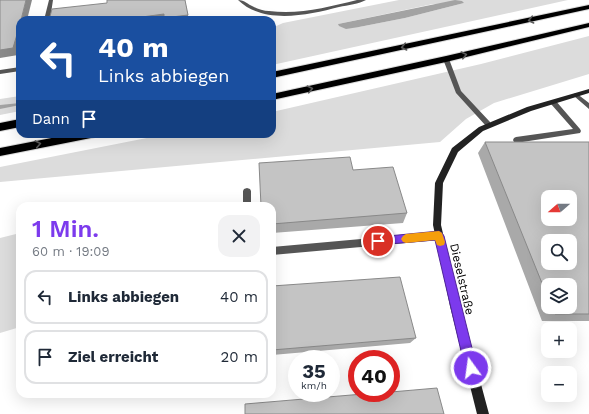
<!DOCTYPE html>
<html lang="de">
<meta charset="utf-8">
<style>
:root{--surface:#fff;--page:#f2f2f3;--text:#1f2937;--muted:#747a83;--line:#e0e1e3;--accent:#7c3aed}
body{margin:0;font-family:"Work Sans",sans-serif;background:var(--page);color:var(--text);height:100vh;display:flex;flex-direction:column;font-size:15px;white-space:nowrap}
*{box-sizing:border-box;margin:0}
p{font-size:13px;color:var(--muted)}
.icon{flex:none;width:22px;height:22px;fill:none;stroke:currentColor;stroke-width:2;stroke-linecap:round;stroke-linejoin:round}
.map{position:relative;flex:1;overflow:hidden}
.side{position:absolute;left:16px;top:202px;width:260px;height:196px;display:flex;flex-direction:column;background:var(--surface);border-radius:12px;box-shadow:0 4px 16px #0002}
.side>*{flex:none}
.top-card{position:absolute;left:16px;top:16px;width:260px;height:122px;border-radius:12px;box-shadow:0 4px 16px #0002;background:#1a4fa0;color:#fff;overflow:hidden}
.needle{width:26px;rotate:250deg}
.controls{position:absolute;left:541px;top:190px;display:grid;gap:8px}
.controls a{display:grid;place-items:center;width:36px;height:36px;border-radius:8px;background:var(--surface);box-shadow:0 4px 16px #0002;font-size:20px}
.speed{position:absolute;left:288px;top:350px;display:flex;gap:8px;font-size:20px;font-weight:700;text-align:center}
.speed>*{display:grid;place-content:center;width:52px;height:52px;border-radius:50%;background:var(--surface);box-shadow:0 4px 16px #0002;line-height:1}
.speed small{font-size:10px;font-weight:400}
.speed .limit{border:6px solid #d22;background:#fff;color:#111}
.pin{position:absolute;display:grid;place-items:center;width:34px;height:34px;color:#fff;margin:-17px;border:2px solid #fff;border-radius:50%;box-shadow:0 1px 4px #0007}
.me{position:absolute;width:44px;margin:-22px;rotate:346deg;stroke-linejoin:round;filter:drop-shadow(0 0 3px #0008)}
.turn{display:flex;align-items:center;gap:14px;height:84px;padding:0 16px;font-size:18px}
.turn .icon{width:52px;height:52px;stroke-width:2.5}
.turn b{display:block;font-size:28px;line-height:34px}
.then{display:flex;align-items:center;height:38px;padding:0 16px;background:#0003;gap:8px;font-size:15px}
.round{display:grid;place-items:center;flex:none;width:42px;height:42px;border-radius:12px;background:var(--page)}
.overview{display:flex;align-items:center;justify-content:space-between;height:68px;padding:0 16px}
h1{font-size:24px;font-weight:600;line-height:30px;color:var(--accent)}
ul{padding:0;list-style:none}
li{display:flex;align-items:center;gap:12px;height:54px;margin:0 8px 6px;padding:0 8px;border:2px solid var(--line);border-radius:12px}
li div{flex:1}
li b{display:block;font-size:15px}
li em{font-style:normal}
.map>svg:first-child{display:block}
</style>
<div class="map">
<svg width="589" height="414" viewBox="0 0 589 414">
<rect width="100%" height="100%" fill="#fff"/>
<path fill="#dcdcdc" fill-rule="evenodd" d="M399,0h169l-296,65v-37l11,-5zM464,3l-59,15 -46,9 -21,-3 95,-20z
M589,36v38l-95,29 -28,16 -26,23 -440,40v-15l167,-33h105v-22l209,-48z
M20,96v15l-20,4v-16z
M20,233v94l-20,6v-95z"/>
<path fill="#a3a3a3" d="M455,0l7,1 2,2 -59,15 -46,9 -13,2 -7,-3 -1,-2z"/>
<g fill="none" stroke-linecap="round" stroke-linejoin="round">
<path fill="#a3a3a3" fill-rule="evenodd" d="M20,103v2l-20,4v-4z"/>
<defs>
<path id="highway" d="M589,5v4l-317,69v-6z
M589,23v4l-143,35 -174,38v-6l174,-38z
M20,119v8l-20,4v-8z
M72,134h24l-1,3 -4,1 -91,18v-8z"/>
</defs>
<use href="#highway" stroke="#dbdbdb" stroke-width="2"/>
<path fill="#555" fill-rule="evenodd" d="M49,0h4l-3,20h-6z
M238,0c7,0 9,4 16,7 4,2 10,4 15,4 30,4 59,-4 88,-11h9c-7,4 -18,5 -27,7 -31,8 -75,18 -101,-7z
M446,57l3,2 12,32 29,31v4h-4l-30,-33 -13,-34z
M20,67v4l-20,3v-4z
M576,93l13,10v6l-15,-13v-2z
M551,100h4l25,29 1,2 -1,2 -64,10 -2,-1 -1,-2 1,-2 2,-1 57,-8 -22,-25z
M247,188l3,1 1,2v15h-8v-15l1,-2z
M439,232l3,1 1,3 -1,3 -3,1 -167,15v-8z"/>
<path fill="#222" fill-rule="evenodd" d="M589,89v4l-58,18 -48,20 -25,21 -15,31 -2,42 19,81 29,108h-12l-27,-108 -17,-81 2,-42 17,-35 27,-21 48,-20z"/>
<use href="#highway" fill="#000" fill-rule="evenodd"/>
</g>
<path fill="#a9a9a9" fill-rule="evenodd" d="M485,142h104v179h-47l-64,-168zM548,285l22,22h-22z
M353,170l54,43 -4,10 -131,10v-27z
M272,286l144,52 -6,5 -138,12z"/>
<path fill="#898989" d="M26,0h6l-5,20h-6z
M185,0l4,20h-69z
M20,24v24l-2,7 -18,3v-8z"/>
<path fill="#c4c4c4" stroke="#898989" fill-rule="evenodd" d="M0,0h26l-5,20h-1v4l-7,24 -13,2z
M107,0h78l3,15 -24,3v-4l-44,6h-71l3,-11 55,-6z
M485,142h104v172h-34l-3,-7h18v-22h-22v13zM548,197h22v22h-22zM548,241h22v22h-22z
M350,157l3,13 40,-3 14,46 -135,11v-18h-11l-2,-43z
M400,277l16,61 -144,12v-64z
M437,388l7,26h-199v-10l130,-11h16v-1z"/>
<defs><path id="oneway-chevron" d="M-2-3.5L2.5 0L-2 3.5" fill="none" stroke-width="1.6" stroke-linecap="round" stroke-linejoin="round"/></defs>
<g stroke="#595959">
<use href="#oneway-chevron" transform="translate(531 20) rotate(168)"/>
<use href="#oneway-chevron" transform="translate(404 47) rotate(168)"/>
<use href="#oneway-chevron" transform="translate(464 55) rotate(-13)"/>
<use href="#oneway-chevron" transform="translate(310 89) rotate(-12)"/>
<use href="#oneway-chevron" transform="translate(38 144) rotate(-11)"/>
</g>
<path fill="#7c3aed" stroke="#51269a" d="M439,231l3,2 2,3 33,132 -2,4 -4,2 -4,-2 -2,-4 -30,-128 -57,5 -3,-1 -2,-3 2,-3 3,-1z"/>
<path fill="#f59e0b" d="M439,231l3,2 3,9 -1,3 -4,1 -3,-1 -2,-5 -29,3 -3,-1 -2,-3 2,-3 3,-2z"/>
<g text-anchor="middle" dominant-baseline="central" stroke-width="3" stroke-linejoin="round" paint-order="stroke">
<g font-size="12" fill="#000" stroke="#fff">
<text transform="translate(462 279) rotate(77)">Dieselstraße</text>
</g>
</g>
</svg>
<div class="controls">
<a><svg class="needle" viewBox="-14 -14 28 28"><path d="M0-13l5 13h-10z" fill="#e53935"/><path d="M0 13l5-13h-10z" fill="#747a83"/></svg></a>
<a><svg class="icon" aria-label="search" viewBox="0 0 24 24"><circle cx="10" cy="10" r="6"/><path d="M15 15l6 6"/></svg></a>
<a><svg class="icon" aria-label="layers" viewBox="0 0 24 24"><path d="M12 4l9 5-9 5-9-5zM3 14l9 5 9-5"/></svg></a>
<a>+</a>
<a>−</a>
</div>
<div class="speed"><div>35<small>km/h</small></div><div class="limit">40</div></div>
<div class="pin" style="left:378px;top:241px;background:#d93025"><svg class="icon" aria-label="arrive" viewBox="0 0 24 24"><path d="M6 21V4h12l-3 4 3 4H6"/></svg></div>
<svg class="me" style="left:471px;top:368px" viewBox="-20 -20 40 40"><circle r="17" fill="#7c3aed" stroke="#fff" stroke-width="3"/><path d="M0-11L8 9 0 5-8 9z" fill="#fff"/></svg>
<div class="top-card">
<div class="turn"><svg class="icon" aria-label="left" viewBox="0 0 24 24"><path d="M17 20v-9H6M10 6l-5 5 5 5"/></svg><div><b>40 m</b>Links abbiegen</div></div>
<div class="then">Dann<svg class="icon" aria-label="arrive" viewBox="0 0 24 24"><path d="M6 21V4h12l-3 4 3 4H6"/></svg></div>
</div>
<section class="side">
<div class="overview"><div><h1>1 Min.</h1><p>60 m · 19:09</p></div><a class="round"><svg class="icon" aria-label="close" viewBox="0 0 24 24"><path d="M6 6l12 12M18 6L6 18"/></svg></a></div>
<ul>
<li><svg class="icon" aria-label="left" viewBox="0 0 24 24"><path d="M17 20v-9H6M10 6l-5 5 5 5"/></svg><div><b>Links abbiegen</b></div><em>40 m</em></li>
<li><svg class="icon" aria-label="arrive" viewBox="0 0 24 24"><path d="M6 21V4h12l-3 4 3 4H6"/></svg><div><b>Ziel erreicht</b></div><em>20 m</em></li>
</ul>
</section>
</div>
